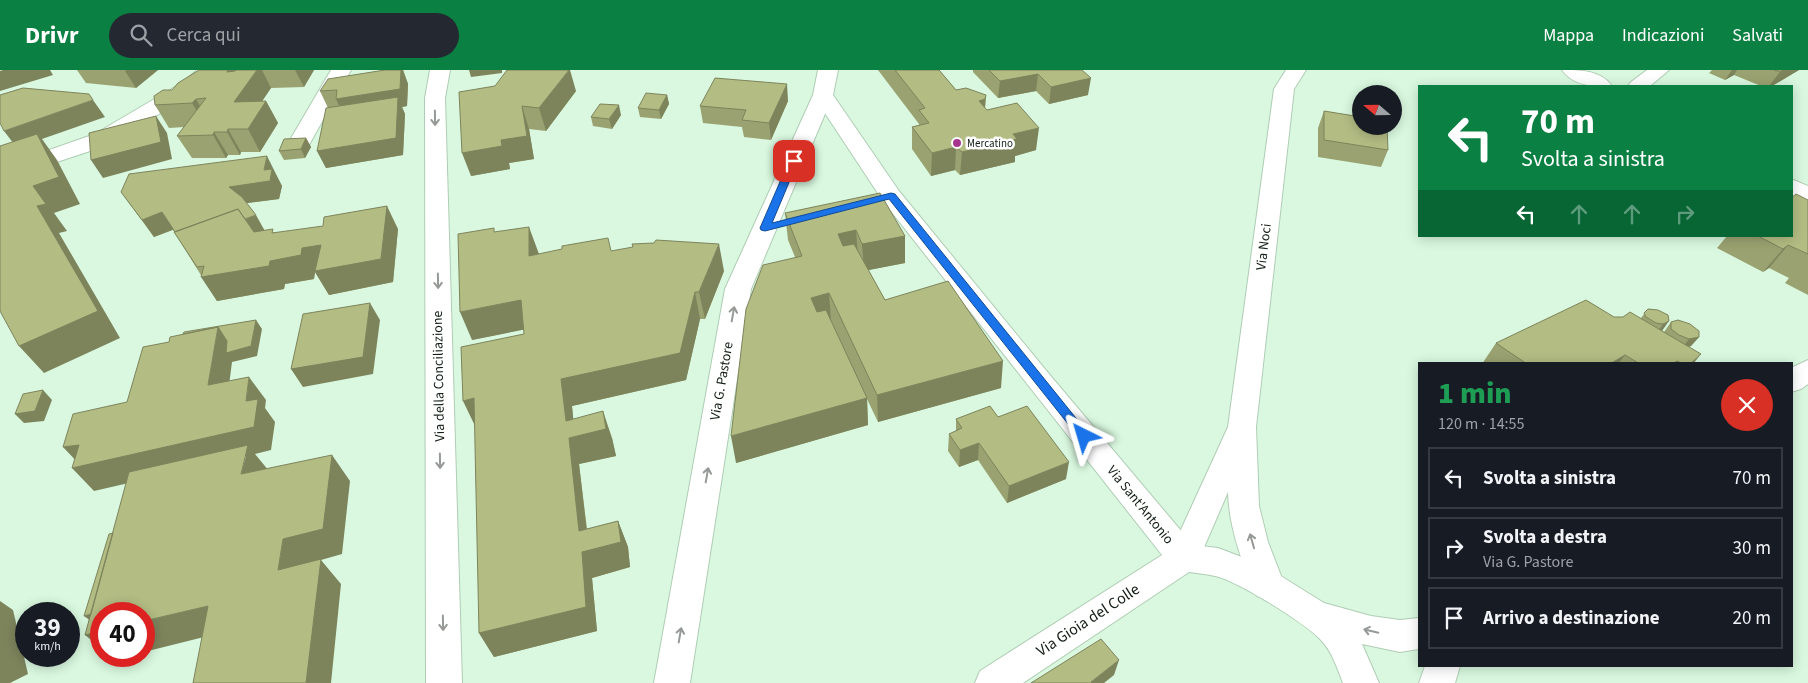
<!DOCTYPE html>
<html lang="it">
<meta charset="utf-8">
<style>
:root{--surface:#171b24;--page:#242831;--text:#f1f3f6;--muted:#9ea1a6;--line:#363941;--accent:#0b8043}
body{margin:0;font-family:"Source Sans 3",sans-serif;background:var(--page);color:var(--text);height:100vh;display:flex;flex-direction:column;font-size:19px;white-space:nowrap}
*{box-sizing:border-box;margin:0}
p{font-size:16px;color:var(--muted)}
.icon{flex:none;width:28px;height:28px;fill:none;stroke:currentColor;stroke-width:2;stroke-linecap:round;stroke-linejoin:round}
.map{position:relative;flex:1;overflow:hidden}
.details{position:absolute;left:1418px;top:292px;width:375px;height:305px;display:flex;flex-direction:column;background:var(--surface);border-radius:0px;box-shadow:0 2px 12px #0003}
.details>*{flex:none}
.guide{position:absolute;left:1418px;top:15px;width:375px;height:152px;border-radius:0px;box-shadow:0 2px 12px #0003;background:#0b8043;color:#fff;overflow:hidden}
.needle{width:32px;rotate:290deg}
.fabs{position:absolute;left:1352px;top:15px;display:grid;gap:10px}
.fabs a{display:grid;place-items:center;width:50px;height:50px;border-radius:50%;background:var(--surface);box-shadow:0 2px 12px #0003;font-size:25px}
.speed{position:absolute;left:15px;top:532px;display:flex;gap:10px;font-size:25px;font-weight:700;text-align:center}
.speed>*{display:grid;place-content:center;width:65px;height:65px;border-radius:50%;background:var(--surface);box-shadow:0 2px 12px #0003;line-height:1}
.speed small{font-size:12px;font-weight:400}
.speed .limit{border:8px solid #d22;background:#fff;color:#111}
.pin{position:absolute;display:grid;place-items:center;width:42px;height:42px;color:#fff;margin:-21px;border-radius:10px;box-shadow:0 2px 8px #0006}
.me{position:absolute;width:55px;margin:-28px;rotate:320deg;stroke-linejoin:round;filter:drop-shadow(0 0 4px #0008)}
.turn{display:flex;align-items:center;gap:18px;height:105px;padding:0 20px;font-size:22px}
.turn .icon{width:65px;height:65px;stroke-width:2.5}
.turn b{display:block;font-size:35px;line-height:42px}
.lanes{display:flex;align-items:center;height:48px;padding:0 20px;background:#0003;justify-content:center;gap:25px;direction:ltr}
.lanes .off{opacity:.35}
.round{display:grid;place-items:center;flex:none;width:52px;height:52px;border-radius:26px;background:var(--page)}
.head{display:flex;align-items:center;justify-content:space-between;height:85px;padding:0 20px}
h1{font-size:30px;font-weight:800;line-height:38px;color:#1e9e55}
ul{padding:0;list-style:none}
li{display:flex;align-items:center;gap:15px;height:62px;margin:0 10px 8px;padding:0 10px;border:2px solid var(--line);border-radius:0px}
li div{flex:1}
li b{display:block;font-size:19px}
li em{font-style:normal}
header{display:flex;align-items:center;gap:30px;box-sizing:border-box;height:70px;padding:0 25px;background:var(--accent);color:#fff}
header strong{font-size:24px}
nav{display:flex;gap:28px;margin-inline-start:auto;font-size:18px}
.search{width:350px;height:45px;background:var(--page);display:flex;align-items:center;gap:12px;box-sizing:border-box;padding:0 18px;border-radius:28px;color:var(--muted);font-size:19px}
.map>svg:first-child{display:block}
</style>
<header>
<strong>Drivr</strong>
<div class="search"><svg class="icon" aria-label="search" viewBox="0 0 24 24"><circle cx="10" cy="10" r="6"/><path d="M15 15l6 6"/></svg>Cerca qui</div>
<nav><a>Mappa</a><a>Indicazioni</a><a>Salvati</a></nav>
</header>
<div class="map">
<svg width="1808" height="613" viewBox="0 0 1808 613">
<rect width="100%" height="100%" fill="#d9f8df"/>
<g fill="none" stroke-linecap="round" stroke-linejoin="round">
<defs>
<path id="street" d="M197,0h22l-20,19 -88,55 -111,37v-14l95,-33 90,-53z
M331,0h20l-42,75 -8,1 -8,-1 -3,-5z
M430,0h20l-5,28 17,585h-36l-1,-585z
M1286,0h20l-12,19 -38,338 3,79 9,36 17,44 -4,10 -12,4 -12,-4c-15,-32 -28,-68 -29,-104l-33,76 -11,4 -11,-4 -5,-10 60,-131 46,-338z
M1562,0c17,0 39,0 50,16 -17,1 -39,0 -50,-16z
M1647,0h22l-19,16h-22l3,-4z
M823,19l7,2 3,4 -82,194 -61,394h-36l71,-394 88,-194 3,-4z
M1791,109l17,7v16l-17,-7z"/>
<path id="secondary" d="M818,0h20l-5,25 66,96 145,177 149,177 25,3 45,17 61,38 47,13 29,4 19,-2v31l-19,3 -38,-8 17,39h-36c-6,-15 -11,-32 -23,-44 -15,-16 -84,-59 -105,-63 -8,-2 -18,-3 -26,-4l-166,111h-48l5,-12 182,-116 -279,-354 -70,-106z
M1808,290v24l-7,5 -10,3v-24z
M1425,596h35l-5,17h-36z"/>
</defs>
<use href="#street" stroke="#afcdb4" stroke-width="2"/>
<use href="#secondary" stroke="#afcdb4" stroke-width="2"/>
<use href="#street" fill="#fff" fill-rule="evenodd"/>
<use href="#secondary" fill="#fff" fill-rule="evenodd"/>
</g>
<path fill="#9aa271" d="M77,0h81l-22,18 -50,-5z
M199,0h115l-10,17 -33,1 -9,13h4l12,22 -18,29h-19l-1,3h-12l-2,3h-34l-15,-22 7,-9 -15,1 -14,-23 17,-15z
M385,0h18l5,14 -1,22 -5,1 3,7 -2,41 -77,13 -9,-17 11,-43 -8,-17z
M878,0h61l17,20 30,5 -1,13 2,2 49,40 -21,6v6l-55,13 -5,-5 -24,6 -19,-27v-22l7,-2v-1z
M973,0h109l6,25 -39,9 -13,-13 -38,7 -25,-26z
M1712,0h87l-27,16h-11l-27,-11 -9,5 -16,-7z
M495,16l81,5 -30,40 -17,-2 5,30 -25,4 1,6 -39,7z
M667,25l2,9 -8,15 -21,-2 -2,-9z
M788,31l-17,39 -27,-3 -2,-10 -39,-4 -3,-17z
M1324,41l64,39 -7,17 -63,-10v-29z
M621,45l-9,14 -19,-3 -2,-9z
M306,68l5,9 -6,11 -21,2 -5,-9z
M276,104v1l6,11 -3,13 -33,4 18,27 11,3 123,-4 -5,53 -64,13 -14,-23 -1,7 -29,5 -1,5 -67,12 -44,-71 -19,7 -33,-45z
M1808,130v95l-23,-12 4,-5 -20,-10 -6,4 -46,-24 10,-12h64z
M785,143l120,23v27l-37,7 17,30 116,88 -123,34 -11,-23 1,26 -132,38 59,-206 -7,-17z
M496,162l43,22 72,-3 113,20 -19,48h-5l-14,61 -114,26 1,13 39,19 4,18 -37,8 8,65 31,-8 10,26 2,20 -38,11 5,53 -103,26 -15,-24 45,-299v-5l-52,11z
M1648,239l20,6 -6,16 2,1 7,-10 28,15 -8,9 -2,1 4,17h-211l14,-21 118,-26 27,1z
M998,347l68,62 -59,24 -29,-43 -19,7 -11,-16 1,-17 7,-3v-12z"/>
<path fill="#7d845c" d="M3,0h47l3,5 -53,16v-20z
M127,0h31l-22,18 -11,-17z
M228,0h9l8,15 -18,-13z
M257,0h5l9,18 -25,37 -12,-23z
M295,0h19l-10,17z
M401,0h2l5,14 -1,22 -5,1 3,7 -2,41 -77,13 -9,-17 27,-35 -8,-17z
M469,0h33v3l-31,4z
M569,0h1l6,21 -30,40 -7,-23z
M1732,0h5l-3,5 -9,5z
M1783,0h16l-27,16h-3l11,-14z
M1038,4l-2,17 -38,7 2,-17z
M1091,8l-3,17 -39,9 2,-17z
M787,14l1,17 -17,39 -2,-17z
M667,25l2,9 -8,15 -2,-9z
M986,25l-2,23 -5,-17z
M196,29l13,22 -3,5 -14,-23z
M93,30l12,17 -63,22 15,21 23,44 -26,9 13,18 -8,2 61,105 -76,35 -25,-27 14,-160 -16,-38 -13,-17z
M266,31l12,22 -18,29 -12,-23z
M619,35l2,10 -9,14 -3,-10z
M522,36l7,23 5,30 -25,4 1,6 -39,7 -9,-23 39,-13z
M156,46l11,17 5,26 -69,19 -12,-18z
M1039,58l-3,22 -21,6v6l-55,13 2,-23 51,-18z
M228,59l13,23 -1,3 -13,-23z
M214,62l14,23 -2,3 -13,-23z
M306,68l5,9 -6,11 -4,-9z
M956,77l-1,23 -24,6 1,-23z
M267,86l15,30 -3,13 -40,5 -10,-17 35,-17z
M387,136l11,23 -5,53 -64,13 -14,-23 -1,7 -29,5 -1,5 -67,12 -16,-24 69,-16 32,-13z
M162,142l12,17 -20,8 -12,-17z
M256,145l10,18 -10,4 -11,-17z
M529,157l10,27 -10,2z
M856,160l2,27 -18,4 -2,-27z
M905,166v27l-41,8 -2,-27z
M719,174l5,27 -19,48 -6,-27z
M1788,175l-19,23 -6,4 20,-23z
M695,222l5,27 -14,61 -114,26 3,30 28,-25 9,27 4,18 -37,8 10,86 29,-29 10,26 2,20 -38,11 5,53 -103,26 -15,-24 100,-102 -18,-152z
M829,223l2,27 -18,5 -2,-27z
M521,230l11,28 -60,12 -12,-28z
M370,233l10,17 -7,54 -70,13 -12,-18z
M256,250l6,9 -5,27 -25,6 -6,47 -18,-24 10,-58z
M1669,251l-7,10 -6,3 7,-10z
M1699,267l-8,9 -9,2 7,-9z
M1701,284l-8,10h-3z
M1625,285l-7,9h-8z
M1003,291l-2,27 -123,34 -1,-27z
M249,307l17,23 -1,8 10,14 -4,28 -16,4 14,17 -28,3 5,-18 -152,35 -22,-23 9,-2 -18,-19 183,-46z
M43,320l9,10 -8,21 -20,2 -9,-9z
M474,328l2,30 -13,-27z
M867,328l1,27 -132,38 -5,-27z
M979,373l-1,17 -19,7 1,-17z
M332,385l18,26 -8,73 -21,6 20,24 -10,99h-25l-28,-113 5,-31z
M1069,392l-3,17 -59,24 2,-17z
M0,531l13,9 15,64 -18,9h-10z
M208,536l24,24 -88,22v-31z
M109,539l-14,15 -11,-8z
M101,561v17l-16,-13z
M112,586h12l-9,3z
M1119,590l-5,15 -10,8h-13v-1z"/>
<path fill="#b3bc83" stroke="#7d845c" d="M199,0h29l-1,2 8,-1 1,-1h21l-23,32 32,-1 -18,28h-20l-1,3h-13l-1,3 -36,1 29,-38 -10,1 -4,4 -37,2 -1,-9 9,-6h9l6,-7z
M385,0h16l-1,19 -64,10 1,-9 -17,1 8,-12z
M507,0h62l-30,38 -17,-2 5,30 -26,4 1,6 -40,7 -3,-61 36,-6z
M895,0h44l17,20 10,-2 20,7 -1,4 -6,2 8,9 30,-7 22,25 -26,6 4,5 -55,13 -6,-5 -24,6 -20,-26 17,-4 -10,-13 6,-2z
M989,0h93l9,8 -40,9 -13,-13 -38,7z
M1774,0h9l-3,2z
M715,8l72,6 -18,39 -27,-3 4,-10 -46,-4z
M23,18l66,6 4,6 -89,31 -4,-8v-28z
M646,23l21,2 -8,15 -21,-2z
M398,27l-2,41 -79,13 9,-43z
M600,34l19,1 -10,14 -18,-2z
M1324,41l37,6v9h26l1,24 -64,-10z
M156,46l5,26 -70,18 -2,-27z
M37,64l22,43 -26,9 13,18 -9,2 61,105 -79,35 -19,-35v-165z
M306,68l-5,11 -22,2 5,-12z
M267,86l-3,14 8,-1 -2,12 -41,6 13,10 14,18 -11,4 -7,-10 -63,23 -13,-20 -20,8 -21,-28 8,-18z
M880,123l25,43 -43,8 -6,-14 -18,4 5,12 11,-2 31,56 63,-19 55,80 -126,34 -48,-102 -18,5 6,14 9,-2 41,88 -136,38 15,-127 17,-44 39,-9 -17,-43z
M1796,124l12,6v54l-20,-9 -5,4 -25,-13h33v-38z
M387,136l-6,53 -66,12 6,-26 -19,3 -1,7 -31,6 -1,5 -68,11 3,-11 -7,1 -23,-35 64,-23 16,23 19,-3 -1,4 51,-7 1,-9z
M529,157v29l33,-7v-3l46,-8 3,13 22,-4 -1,-3 22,-1 2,-3 63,4 -20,48h-4l-15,61 -119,26 5,42 37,-10 3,18 -37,9 10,93 39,-10 3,21 -39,10 4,55 -107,26 -5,-235 -11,3 -2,-54 63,-13 -3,-34 -61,12 -2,-78 36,-6v4z
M1586,230l28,17h9l7,-5 71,42 -11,10h-7l-6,-3 -4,3h-33l-15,-9 -15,9h-83l-31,-21z
M370,233l-7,54 -72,12 12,-55z
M1648,239l10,1 10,5 1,6 -6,3 -7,-1 -10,-6 -2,-4z
M256,250l-5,26 -25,7 1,-12 -9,-14 -35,7 1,-2z
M1678,250l12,4 9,7v6l-10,2 -10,-4 -8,-6v-7z
M218,257l-10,58 41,-8 -3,24 12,-2 -4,28 -182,41 7,-23 -16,2 10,-33 54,-12 16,-55 26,-5 1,-5z
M43,320l-8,21 -20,3 8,-20z
M990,336l8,11 29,-11 42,56 -60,24 -30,-43 -19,7 -11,-16 13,-6 -6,-9z
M248,375l-7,29 91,-19 -9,74 -40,10 -5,31 43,-11 -15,124h-113l15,-77 -64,15v-7h-43v17l-16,4 44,-163z
M113,463l-22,81 -7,2 25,-82z
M1101,569l18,21 -28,22 1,1h-61z"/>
<defs><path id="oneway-shaft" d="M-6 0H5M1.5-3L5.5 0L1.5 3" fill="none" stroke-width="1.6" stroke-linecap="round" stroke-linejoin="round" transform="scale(1.25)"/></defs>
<g stroke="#959a96">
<use href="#oneway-shaft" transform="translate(435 48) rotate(89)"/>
<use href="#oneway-shaft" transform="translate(438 211) rotate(89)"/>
<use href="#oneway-shaft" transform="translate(733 244) rotate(-80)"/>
<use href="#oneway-shaft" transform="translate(440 391) rotate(89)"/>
<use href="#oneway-shaft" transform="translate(707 405) rotate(-80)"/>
<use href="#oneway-shaft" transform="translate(1252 471) rotate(-106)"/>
<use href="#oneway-shaft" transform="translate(443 553) rotate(89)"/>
<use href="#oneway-shaft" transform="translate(1371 561) rotate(-167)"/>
<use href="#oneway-shaft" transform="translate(680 565) rotate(-80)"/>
</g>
<path fill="#1a73e8" stroke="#114b97" d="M794,88l4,3 -26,62 119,-30 4,1 193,239 2,3 -2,3h-8l-191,-240 -124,32 -4,-1 -1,-2 29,-67z"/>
<circle fill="#a73590" stroke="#fff" stroke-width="2" cx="957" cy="73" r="5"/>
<g text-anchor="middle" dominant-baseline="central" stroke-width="5" stroke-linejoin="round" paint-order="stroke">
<g font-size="11" fill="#141f16" stroke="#fff" text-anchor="start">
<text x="967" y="73">Mercatino</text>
</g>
<g font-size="14" fill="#141f16" stroke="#fff">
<text transform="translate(1264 177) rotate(-83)">Via Noci</text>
<text transform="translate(439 306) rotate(-91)">Via della Conciliazione</text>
<text transform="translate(722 311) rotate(-80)">Via G. Pastore</text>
<text transform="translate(1140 435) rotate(51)">Via Sant'Antonio</text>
</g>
<g font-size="16" fill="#141f16" stroke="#fff">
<text transform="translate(1088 550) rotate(-33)">Via Gioia del Colle</text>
</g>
</g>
</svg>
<div class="fabs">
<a><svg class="needle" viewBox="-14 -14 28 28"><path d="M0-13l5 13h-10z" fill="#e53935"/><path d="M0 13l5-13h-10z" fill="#9ea1a6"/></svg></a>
</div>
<div class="speed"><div>39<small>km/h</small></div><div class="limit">40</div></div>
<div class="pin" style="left:794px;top:91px;background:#d93025"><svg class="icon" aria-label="arrive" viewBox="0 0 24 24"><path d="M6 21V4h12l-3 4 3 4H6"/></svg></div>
<svg class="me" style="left:1084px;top:366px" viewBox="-20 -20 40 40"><path d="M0-17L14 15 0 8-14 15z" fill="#1a73e8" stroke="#fff" stroke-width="4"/></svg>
<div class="guide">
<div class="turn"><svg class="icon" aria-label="left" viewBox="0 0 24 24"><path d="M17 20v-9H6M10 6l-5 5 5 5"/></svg><div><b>70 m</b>Svolta a sinistra</div></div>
<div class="lanes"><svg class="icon" aria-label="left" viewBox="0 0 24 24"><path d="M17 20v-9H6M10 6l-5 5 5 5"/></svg><svg class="icon off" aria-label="ahead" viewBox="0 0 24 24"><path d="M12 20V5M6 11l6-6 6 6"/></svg><svg class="icon off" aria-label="ahead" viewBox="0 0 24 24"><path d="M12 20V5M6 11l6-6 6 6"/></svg><svg class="icon off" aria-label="right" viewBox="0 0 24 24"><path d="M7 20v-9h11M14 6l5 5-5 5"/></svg></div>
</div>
<section class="details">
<div class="head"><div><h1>1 min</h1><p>120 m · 14:55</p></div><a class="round" style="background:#d93025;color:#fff"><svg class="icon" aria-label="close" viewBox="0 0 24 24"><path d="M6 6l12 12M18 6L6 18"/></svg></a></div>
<ul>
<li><svg class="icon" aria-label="left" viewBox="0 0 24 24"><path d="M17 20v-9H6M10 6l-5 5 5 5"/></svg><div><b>Svolta a sinistra</b></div><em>70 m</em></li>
<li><svg class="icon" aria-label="right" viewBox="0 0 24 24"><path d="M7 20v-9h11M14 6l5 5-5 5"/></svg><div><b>Svolta a destra</b><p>Via G. Pastore</p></div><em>30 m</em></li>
<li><svg class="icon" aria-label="arrive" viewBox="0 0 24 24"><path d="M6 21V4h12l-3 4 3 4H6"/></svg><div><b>Arrivo a destinazione</b></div><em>20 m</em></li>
</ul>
</section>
</div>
